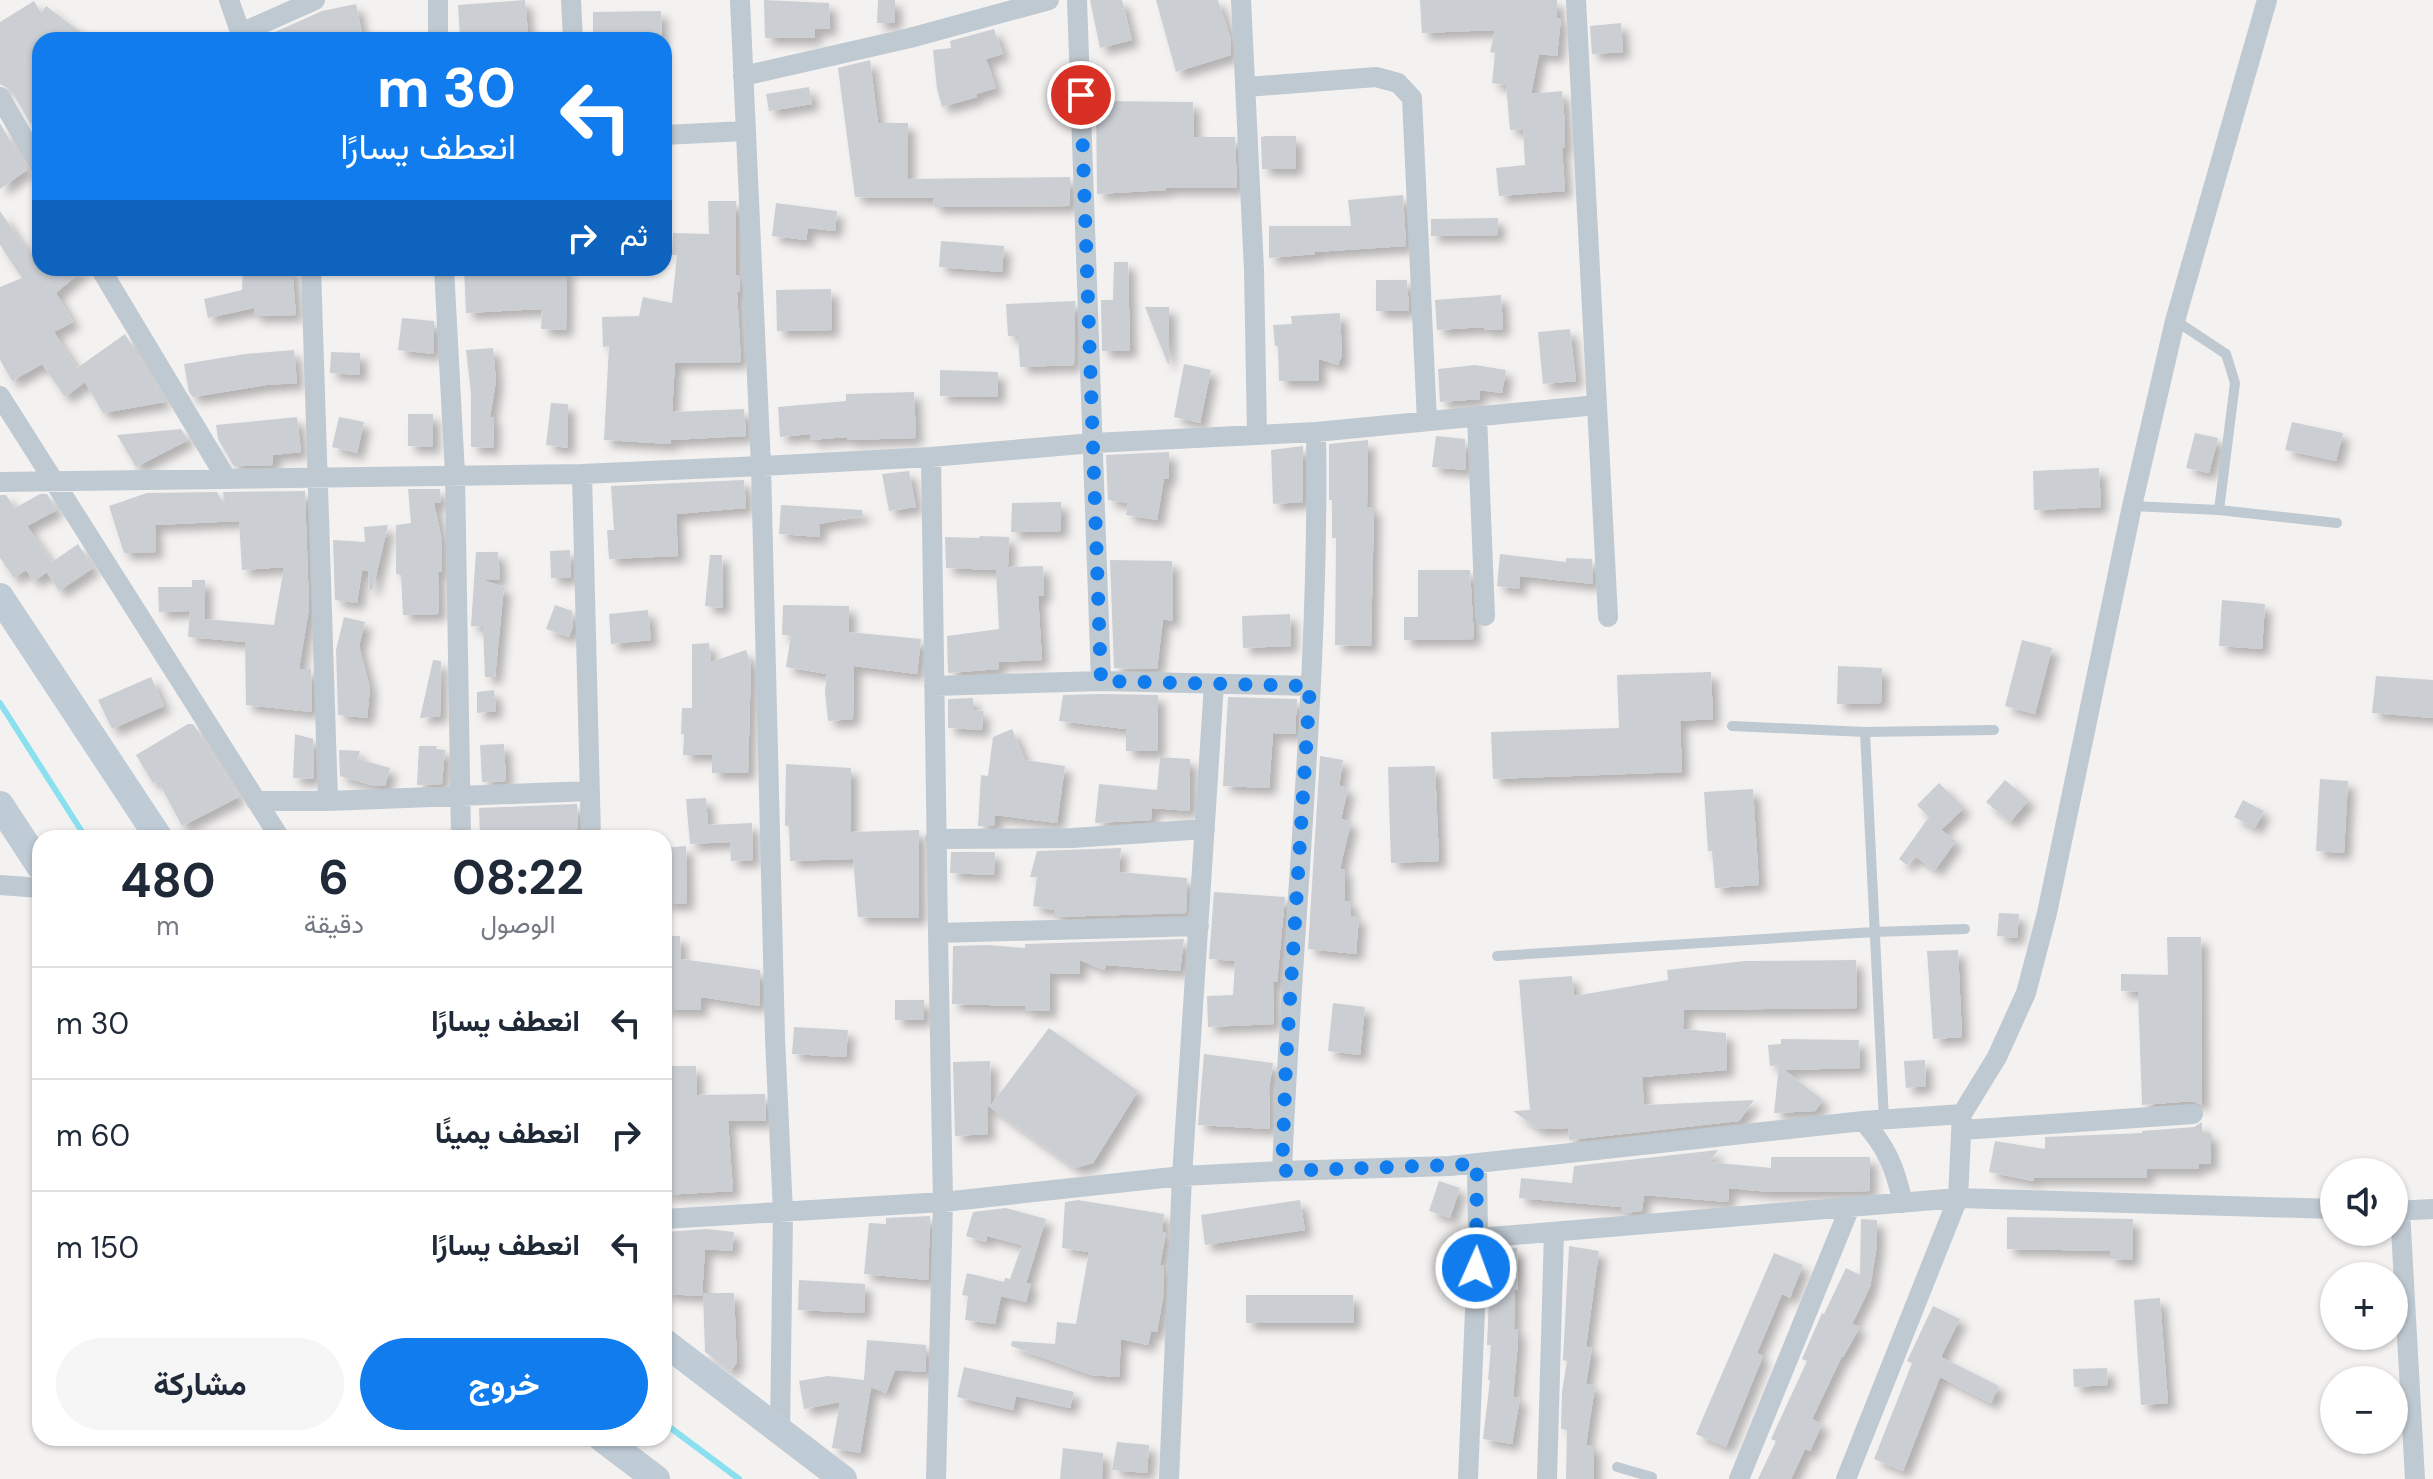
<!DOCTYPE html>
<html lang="ar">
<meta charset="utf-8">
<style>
:root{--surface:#fff;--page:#f6f6f7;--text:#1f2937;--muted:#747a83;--line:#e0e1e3;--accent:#117cee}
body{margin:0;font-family:"DM Sans",Vazirmatn,sans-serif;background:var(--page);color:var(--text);direction:rtl;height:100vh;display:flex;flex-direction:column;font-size:30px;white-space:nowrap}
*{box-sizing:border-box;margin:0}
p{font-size:26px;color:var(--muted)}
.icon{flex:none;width:44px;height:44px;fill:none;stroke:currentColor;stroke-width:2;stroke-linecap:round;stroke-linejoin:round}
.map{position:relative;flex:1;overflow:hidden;direction:ltr}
.details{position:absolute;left:32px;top:830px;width:640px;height:616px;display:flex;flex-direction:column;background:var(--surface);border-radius:24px;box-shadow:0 2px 6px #0004;direction:rtl}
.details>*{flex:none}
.hud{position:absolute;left:32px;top:32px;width:640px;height:244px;border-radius:24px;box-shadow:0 2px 6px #0004;direction:rtl;background:#117cee;color:#fff;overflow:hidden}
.controls{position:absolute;left:2320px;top:1158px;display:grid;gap:16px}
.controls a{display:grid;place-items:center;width:88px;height:88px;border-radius:50%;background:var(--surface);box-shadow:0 2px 6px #0004;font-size:40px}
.pin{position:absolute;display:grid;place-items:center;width:68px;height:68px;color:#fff;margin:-34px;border:4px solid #fff;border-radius:50%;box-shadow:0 2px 8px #0007}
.me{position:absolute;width:88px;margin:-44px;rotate:2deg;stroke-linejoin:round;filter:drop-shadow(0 0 6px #0008)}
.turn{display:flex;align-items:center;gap:28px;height:168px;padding:0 24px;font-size:36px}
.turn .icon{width:104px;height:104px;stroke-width:2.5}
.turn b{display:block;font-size:56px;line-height:68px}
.then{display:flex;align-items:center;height:76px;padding:0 24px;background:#0003;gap:16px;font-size:30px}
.eta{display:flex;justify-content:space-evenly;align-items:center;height:136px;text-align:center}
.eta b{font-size:48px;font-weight:700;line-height:56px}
.action{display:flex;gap:16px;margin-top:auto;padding:16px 24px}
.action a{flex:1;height:92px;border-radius:48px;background:var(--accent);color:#fff;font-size:32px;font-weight:700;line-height:92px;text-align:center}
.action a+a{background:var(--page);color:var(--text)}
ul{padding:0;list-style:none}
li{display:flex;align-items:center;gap:24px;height:112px;padding:0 24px;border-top:2px solid var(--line)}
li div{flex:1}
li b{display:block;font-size:30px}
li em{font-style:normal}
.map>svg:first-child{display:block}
</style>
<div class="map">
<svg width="2433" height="1479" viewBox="0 0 2433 1479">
<defs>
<filter id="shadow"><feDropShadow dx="7" dy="7" stdDeviation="4" flood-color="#0004"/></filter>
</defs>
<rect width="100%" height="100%" fill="#f4f1f1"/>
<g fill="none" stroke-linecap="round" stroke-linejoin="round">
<path stroke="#8be0f0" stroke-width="6" d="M0,703l86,135
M664,1423l75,56"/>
</g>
<path fill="#cbcfd4" filter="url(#shadow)" d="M525,0l3,33 -68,5 -2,-33z
M764,0l65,3 1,26h-15v9h-50z
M878,0h17v23h-18z
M1090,0h32l10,40 -32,8z
M1156,0h62l12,37 1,18 -55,17z
M1420,0h137v18h4l-4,38 -18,-2 -8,40 31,-3 3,34v23h-3l3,43 -66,5 -3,-28 29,-3 -2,-36 -13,1 -4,-45 -14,-2 3,-30 -5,-1 5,-22 -73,3z
M34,1l7,12 5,-7 45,34h-51v19l-6,2 6,14v42l-10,6 -19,-33 -11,-6v-62z
M356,4l6,29 -28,7h-77l65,-29z
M661,11l1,28 -69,1v-28z
M1621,23l2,29 -31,2 -2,-28z
M994,29l9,25 -17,5 10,29 -20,6 1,3 -35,10 -5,-18 -4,-39 18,-2 -1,-7z
M870,60l8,63h30v56l162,-2v29l-136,1 -1,-9 -78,-1 -17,-129z
M809,87l3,17 -43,7 -3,-17z
M1096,101l97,1 1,35h41l2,51h-71v2l-69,4z
M0,123l27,47 -27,19z
M1265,136h31v33h-34l-1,-32z
M1403,195l3,51 -91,6v2l-46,4v-32h82l-3,-26z
M708,201h28v74l3,1 1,16h-3l4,70 -66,1 -3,49 72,-3 2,27 -75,4v4l-67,-4 5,-94 -6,1 -1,-30 37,-1 4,-19 29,6 5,-48h-5l1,-22 36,1z
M776,203l61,8 -2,20 -27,-3 -2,12 -34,-4z
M0,211l39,57h46l-29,25 17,29 -19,10 23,36 48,-34 40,68 -62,11 -18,-31 -20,15 -23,-33 -30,17 -12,-21v-73l22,-9 -22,-33z
M1498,218v17l-67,1v-17z
M941,241l63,5 -2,26 -63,-5z
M1114,262h14l2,89h-28l-1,-51h12z
M243,268h49l4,47 -42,1v-8l-46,10 -4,-19 38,-9z
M464,268h103l-1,62 -25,-1 1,-20 -76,4z
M1376,280h31l2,31h-33z
M831,289l1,41 -55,1 -1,-41z
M1501,295l2,34 -18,1 -1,-3 -47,3 -2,-30z
M1075,301l-1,64 -54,2 -2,-31h-10l-2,-32z
M1145,307h24v57h-1z
M1340,313l2,42 -4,10 -19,-6v22h-40l-1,-35h-3l-2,-21 19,-1 -1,-8z
M402,318l32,3v33l-36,-4z
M1570,329l6,52 -33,3 -5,-52z
M493,348l3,33 -6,36h4l-1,31 -22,-1v-54l-5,-43z
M294,350l3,33 -31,2 -73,12 -4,-5 -5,-28 61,-10z
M331,352l29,1v22l-30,-2z
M1184,364l27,6 -11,53 -26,-6z
M1475,365l31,5 -4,23 -23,-3 1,9 -40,3 -2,-33z
M940,370l58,2v25l-58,-1z
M914,392l2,46 -69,2v-3l-37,3v-6l-30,3 -2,-30 68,-6v-7z
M551,403l17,1v44l-22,-3z
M408,414h25v33l-25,-1z
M297,417l4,35 -28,3v10l-39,1 -16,-27 -2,-14z
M339,417l25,5 -7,31 -25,-6z
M2292,422l51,11 -7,28 -51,-11z
M181,429l7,11 -52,27 -19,-32z
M2195,433l23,5 -9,35 -23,-5z
M1436,436l29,3 1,31 -34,-3z
M1368,440l-1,67h7l-3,139 -36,-1 1,-107h-4v-38h-3v-56z
M1303,446v56l-30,2 -2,-54z
M1169,452v27h-5l-7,41 -31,-5 2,-12 -20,-3 -2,-45z
M2099,468l2,39 -67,3 -1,-39z
M909,471l7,36 -27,4 -7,-37z
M744,480l2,28 -70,6 2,42 -69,3 -2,-29h7l-3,-44z
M408,489h32l1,13 -7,1 7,33 1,36h-4l1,42 -36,1 -2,-40 -5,-1v-49l15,-2z
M305,491l4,118 -10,60h12l1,43 -66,-7 -1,-63 -57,-5 2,-26 -31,1 -1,-25h34v-7h13v39l69,6 10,-58 -42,3 -3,-49 -84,4 1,27 -32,1 -15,-47 38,-13 70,-1 8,15 -2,-15z
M40,494h7l10,16 -30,16 25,36 26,-18 15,24 -34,23 -12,-19 -13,9 -8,-11 -12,8 -14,-20v-63h6l9,13z
M1061,502v29l-50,1 1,-29z
M781,505l81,5 1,6 -44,8 1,13 -41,-3z
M388,525l-15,64h-4l-1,-18 -6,-1 -5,33 -22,-3 -2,-60 32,2 -1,-15z
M980,536l29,1 -1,30 35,-1 1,30h-6l4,64 -44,2 1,7 -51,4 -1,-37 52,-7 -3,-59 -50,-2 -1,-31 34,1z
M570,550l1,28h-20l-1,-27z
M476,552h22l2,27 -18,1 22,7 -9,90h-10l-2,-50 -12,-1z
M1500,554l66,8v-4l26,1 1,25 -73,-8 -1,13 -22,-3z
M710,555h12l1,53 -18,-2z
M1110,560l62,1 1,60 -10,-2 -6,50 -43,-1z
M1418,570h52l4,69 -70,1v-23h14z
M2222,600l43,4 -3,45 -43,-3z
M555,605l17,6 1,15 -4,11 -23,-8z
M783,605l66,1v26l72,7 -4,35 -63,-8 -1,53 -25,2 -3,-30 2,-17 -41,-7 5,-32h-9z
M648,610l3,30 -40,4 -2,-30z
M1290,614l1,32 -48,2 -1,-32z
M344,617l21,5 -6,24 11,42 -3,30 -29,-3 -2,-65z
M2022,640l30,8 -17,66 -30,-8z
M709,643l2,19 35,-12 5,15 -3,108h-36v-18h-29l1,-21h-3l1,-26h10v-64z
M433,660l8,1 -1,55 -20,2z
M1838,666l44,2 -1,35 -44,1z
M1711,672l2,47 -33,2 2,51 -189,7 -2,-47 128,-4 -2,-53z
M2376,676l57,4v38l-61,-5z
M151,677l13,29 -52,23 -14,-29z
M494,690l2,21 -19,2v-21z
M1101,694l57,1v56h-32v-22l-67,-8 4,-26z
M1228,697l69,2 -2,35 -22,-1 -4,55 -46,-2z
M973,698v12l10,1 -1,19 -34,-2v-29z
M188,724h5l46,73 -57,29 -24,-45 -5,2 -17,-28z
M1012,729l13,31 40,6 -8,57 -62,-8v11h-17l3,-51 7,1 5,-39z
M295,734l18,5 1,40 -21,-1z
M504,744l2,37 -24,1 -2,-37z
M419,746h18l-1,3 9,1 -3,34 -25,1z
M339,750l21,1 -2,8 32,9 -5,18h-11l-34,-10z
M1320,756l23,4 -4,26 9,2 -7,31 10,3 -11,47h5v32h6v15h8l-3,38 -48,-5z
M1160,757l30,2v52l-38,-3 -1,12 -56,3 4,-39 58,6z
M786,764l65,4v64l68,-2v88l-61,-1 -5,-58 -63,2 -1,-35h-4z
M1435,766l4,95 -48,2 -3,-96z
M2320,779l28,2 -4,72 -28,-2z
M2005,780l24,20 -19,22 -24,-20z
M1939,783l25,25 -23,22 15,11 -21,29 -20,-14 -8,9 -8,-6 30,-42 -12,-12z
M1753,789l6,96 -44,3 -3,-37h-4l-4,-59z
M706,798l2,27 44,-2 1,37 -22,1 -1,-19 -40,2 -4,-45z
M2243,800l21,11 -9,17 -21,-11z
M577,804l1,34h-98l-1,-30z
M686,846l1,57 -23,1v-56z
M1121,848l-2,24 68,6 -1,35 -132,4v-7l-21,-4 4,-29h-7l7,-26z
M951,852h44l-1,23 -44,-2z
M1214,892l71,5 -8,85h-4l1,42 -66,3 -1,-31 26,-1 2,-34 -26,-2z
M1999,913l20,1 -2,24 -20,-2z
M664,936h16l1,23 79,11v36l-59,-9v13h-37z
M2167,937h34l1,168 -10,-4 -50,4 -4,-113 -17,-1v-17l47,1z
M1184,939l-4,32 -74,-6 -2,5 -24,-10v14l-30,-1v38h-25v-5l-73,-2 1,-58 35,-1 37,3v-4z
M1958,950l4,87 -29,2 -6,-88z
M1856,960l1,48 -173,2 -1,19 43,4 1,37 -85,7 2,28 110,-5 -15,21 -170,19 -1,-12 -30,1 -25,-18 17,-1 -11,-130 53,-4 2,20 94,-16 -1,-10 78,-9z
M895,1000h29v20h-29z
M1333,1003l32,4 -5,48 -32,-4z
M794,1027l54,3 -2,27 -54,-3z
M1049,1028l89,63 -45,72 -18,5 -88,-63 1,29 -33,2 -2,-74 37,-1 1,44z
M1781,1039l78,1 1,28 -76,2 39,30 -8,11 -41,2 5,-48 -9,1 -2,-21 13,-1z
M1204,1054l69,9 -4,26 1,40 -72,-4z
M1925,1060l1,26 -20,2 -2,-27z
M664,1066h32l1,29 68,-1 1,27h-38l5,70 -69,4z
M2202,1122v11h9v31h-12v5h-52v9h-113l-1,3 -44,-9 6,-31 50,8v-12l97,-4v-2l52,-4z
M1718,1150l-9,12 62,6v-11h99v34l-102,1 -39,-4 -1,14 -84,-7 -2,16 -19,2h-2v-6l-102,-9 2,-20 51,5 2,-17z
M1439,1181l21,7 -10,30 -21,-7z
M1078,1200l86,14 -2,18 4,1 -6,32 4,1 -1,32 -6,34 -6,-1 -3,14 -27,-6 -2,38 -28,-2 -80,-29 1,-5 43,3 2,-22 19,2 13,-72 -27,-4 3,-46z
M1300,1200l5,30 -100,15 -4,-30z
M1006,1208l40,11 -20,64 5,1 -5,18 -25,-6 4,-18 5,1 12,-34 -35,-9 -1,6 -20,-6 7,-24z
M930,1216l-2,64 -64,-6 5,-51 17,1v-6z
M2007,1217l126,2 -1,41 -22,-1v-8l-103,-2z
M1861,1219l16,1v25l-7,42 -18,37 8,3 -17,30 -1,-1 -30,63 10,5 -12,27 -5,-2 -14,30h-33l18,-38 -5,-2 36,-78 -5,-2 20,-46 2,1 22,-46 14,7z
M707,1229l27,3 -2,19 -27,-2 -3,47 -38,-2v-62z
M1569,1246l30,5 -13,96 6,1 -6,36 9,2 -9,59h8v34h-28l1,-49 -6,-1 1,-37 5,-31 -4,-1z
M1517,1248l1,42h-3l-1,39h4v12l-5,56 7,1 -8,46 -29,-5 7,-59h-2l3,-35h-4l4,-95z
M1774,1253l29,12 -13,33 -8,-4 -25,59 6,3 -37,91 -30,-13z
M967,1273l37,9 -9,42 -30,-4 3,-24 -6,-1z
M799,1280l66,4 -1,29 -66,-3z
M703,1293h31l3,69 -6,9 -26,-19z
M1246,1295h107l1,28h-108z
M2160,1298l8,105 -27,2 -7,-105z
M1933,1306l27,13 -19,38 58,29 -8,17 -51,-26 -37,94 -29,-12 38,-96 -5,-2z
M867,1340l59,5v27l-31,-2 -9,23 -15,-6 -11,66 -28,-5 8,-46 -36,7 -5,-28 29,-5 36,4z
M964,1367l110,25 -4,16 -54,-12 -3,14 -56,-13z
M2107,1368l1,17 -34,2 -1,-18z
M1117,1442l32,3 -2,28 -35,-3z
M1063,1448l40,5 -1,26h-42z"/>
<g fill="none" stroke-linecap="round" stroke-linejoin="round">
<path stroke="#bfc9d1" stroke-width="10" d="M2176,321l50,33 9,29 -16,127
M2132,506l87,4 118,13
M1732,726l133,6 129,-2
M1865,732l19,388
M1497,956l377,-24 91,-3
M1617,1467l35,10"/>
<path stroke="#bfc9d1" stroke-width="20" d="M229,0l14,40
M571,0l2,40
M1077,0l24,681
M1241,0l13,270 3,165
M1576,0l32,617
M241,33l74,-33
M438,40v-40
M743,76l167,-38 139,-38
M1247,87l129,-10 22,6 14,15 15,323
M0,97l40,69
M664,135l81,-4
M100,268l126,210
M444,268l11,206 6,364
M0,396l280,442
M1477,416l8,200
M931,457l7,476
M582,474l9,364
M0,482l582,-8 179,-8 -21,-466
M934,686l167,-5 209,5
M256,801h72l-17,-533
M328,801l262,-10
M935,839l137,-1 133,-9
M0,885l40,3
M1863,1121c24,26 32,47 40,82
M1962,1130l231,-16
M1282,1171c10,-247 38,-492 34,-739
M2394,1211l39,-2
M2400,1211l15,268
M664,1219l279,-17 239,-26 100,-5 168,-5 413,-45 99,-7
M1478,1238l480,-40 376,11
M780,1432l3,-219 -8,-175 -14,-572 170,-9 162,-14 223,-11 281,-27
M936,1479l7,-277 -5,-269 261,-7
M1169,1479l13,-303 32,-492
M1468,1479l10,-241 -1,-74
M1547,1479l7,-247
M1739,1479l111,-272
M1846,1479l112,-281 4,-84 35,-57 29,-64 21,-80 85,-407 43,-185 92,-321"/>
<path stroke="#bfcbd5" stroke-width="28" d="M0,597l159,241
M0,805l40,61
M664,1342l179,137
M602,1438l54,41"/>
</g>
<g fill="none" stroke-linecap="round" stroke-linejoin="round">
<path stroke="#117cee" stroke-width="14" stroke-dasharray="0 25.2" d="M1081,95l20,586 209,5 -24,377 -4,108 195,-7 -1,104"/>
</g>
</svg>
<div class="controls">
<a><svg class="icon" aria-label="sound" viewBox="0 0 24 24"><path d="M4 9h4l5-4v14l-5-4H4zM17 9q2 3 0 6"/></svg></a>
<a>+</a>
<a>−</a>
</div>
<div class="pin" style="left:1081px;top:95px;background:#d93025"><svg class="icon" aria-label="arrive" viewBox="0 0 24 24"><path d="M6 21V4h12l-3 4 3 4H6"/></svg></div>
<svg class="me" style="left:1476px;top:1268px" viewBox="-20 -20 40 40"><circle r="17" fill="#117cee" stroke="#fff" stroke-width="3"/><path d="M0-11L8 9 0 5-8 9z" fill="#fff"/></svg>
<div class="hud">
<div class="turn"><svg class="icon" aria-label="left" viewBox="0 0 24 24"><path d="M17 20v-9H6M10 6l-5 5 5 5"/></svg><div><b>30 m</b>انعطف يسارًا</div></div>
<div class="then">ثم<svg class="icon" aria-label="right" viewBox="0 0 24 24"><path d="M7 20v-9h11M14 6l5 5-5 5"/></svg></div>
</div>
<section class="details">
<div class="eta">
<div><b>08:22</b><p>الوصول</p></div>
<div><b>6</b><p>دقيقة</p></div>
<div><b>480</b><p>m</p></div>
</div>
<ul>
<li><svg class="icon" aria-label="left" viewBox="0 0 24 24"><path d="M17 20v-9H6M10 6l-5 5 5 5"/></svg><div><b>انعطف يسارًا</b></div><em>30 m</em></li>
<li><svg class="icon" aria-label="right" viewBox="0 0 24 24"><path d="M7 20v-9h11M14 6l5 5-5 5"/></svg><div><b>انعطف يمينًا</b></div><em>60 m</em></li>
<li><svg class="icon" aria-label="left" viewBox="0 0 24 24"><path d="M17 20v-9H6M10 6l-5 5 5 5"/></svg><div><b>انعطف يسارًا</b></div><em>150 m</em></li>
</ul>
<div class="action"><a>خروج</a><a>مشاركة</a></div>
</section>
</div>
